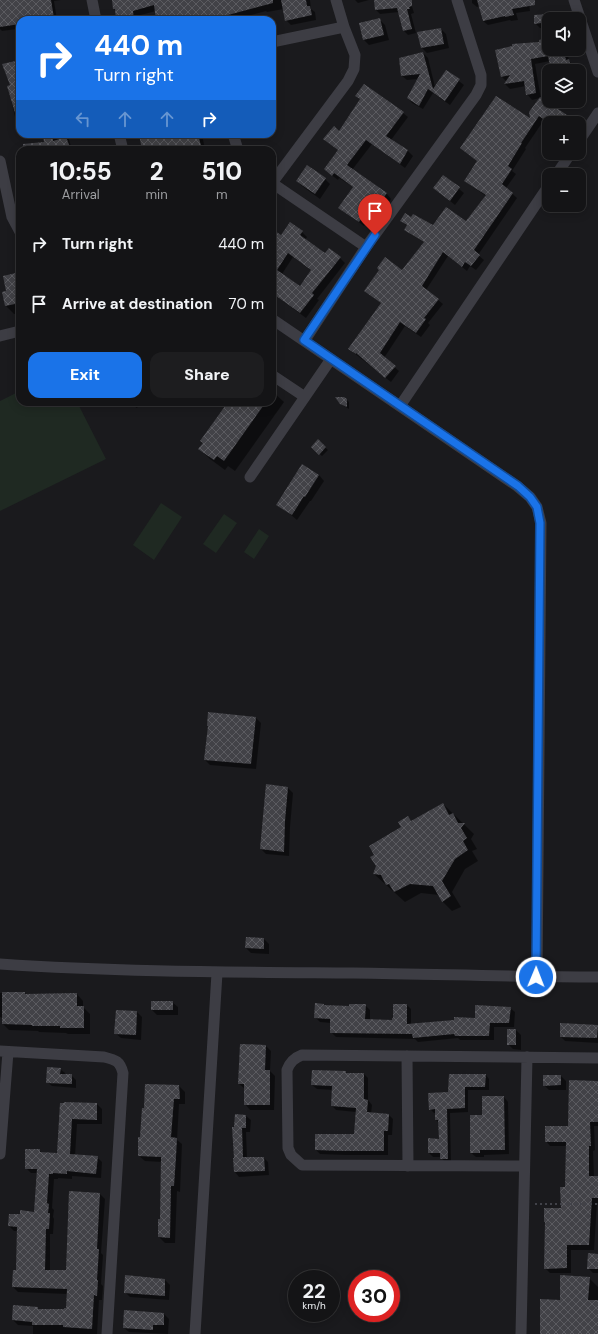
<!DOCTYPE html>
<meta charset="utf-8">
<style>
:root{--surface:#141416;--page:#1d1d1f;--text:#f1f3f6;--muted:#9d9ea1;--line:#333335;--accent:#1a73e8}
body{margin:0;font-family:"DM Sans",sans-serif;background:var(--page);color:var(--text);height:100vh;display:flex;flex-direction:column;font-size:15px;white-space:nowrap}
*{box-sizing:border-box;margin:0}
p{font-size:13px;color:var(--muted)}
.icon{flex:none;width:22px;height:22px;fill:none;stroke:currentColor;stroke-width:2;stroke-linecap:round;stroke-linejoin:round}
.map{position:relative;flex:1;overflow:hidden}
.panel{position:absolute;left:16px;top:146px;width:260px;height:260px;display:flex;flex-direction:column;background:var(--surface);border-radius:12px;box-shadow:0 2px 10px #0003,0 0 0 1px var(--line)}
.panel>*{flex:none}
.top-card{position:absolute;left:16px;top:16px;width:260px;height:122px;border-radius:12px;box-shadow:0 2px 10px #0003,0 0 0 1px var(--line);background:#1a73e8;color:#fff;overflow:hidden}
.fabs{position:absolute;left:542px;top:12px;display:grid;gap:8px}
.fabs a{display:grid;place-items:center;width:44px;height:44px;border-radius:8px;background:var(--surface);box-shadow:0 2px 10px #0003,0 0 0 1px var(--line);font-size:20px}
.speed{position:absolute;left:288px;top:1270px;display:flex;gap:8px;font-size:20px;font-weight:700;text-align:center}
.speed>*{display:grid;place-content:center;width:52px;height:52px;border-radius:50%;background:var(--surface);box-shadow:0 2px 10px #0003,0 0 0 1px var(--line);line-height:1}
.speed small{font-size:10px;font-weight:400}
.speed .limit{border:6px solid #d22;background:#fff;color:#111}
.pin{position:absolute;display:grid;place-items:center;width:34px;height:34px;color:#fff;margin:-41px -17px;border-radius:50% 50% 50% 0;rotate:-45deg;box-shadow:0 0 4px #0007}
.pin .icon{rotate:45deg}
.me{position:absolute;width:44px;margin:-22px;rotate:1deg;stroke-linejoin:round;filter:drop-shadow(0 0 3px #0008)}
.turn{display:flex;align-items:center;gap:14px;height:84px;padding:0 12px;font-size:18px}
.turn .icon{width:52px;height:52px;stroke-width:2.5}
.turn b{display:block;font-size:28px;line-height:34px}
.lanes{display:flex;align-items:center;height:38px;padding:0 12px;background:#0003;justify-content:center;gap:20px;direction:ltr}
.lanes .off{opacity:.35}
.eta{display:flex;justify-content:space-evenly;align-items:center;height:68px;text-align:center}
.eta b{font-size:24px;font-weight:800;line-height:28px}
.button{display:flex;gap:8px;margin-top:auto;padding:8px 12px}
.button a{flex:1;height:46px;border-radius:12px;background:var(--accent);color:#fff;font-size:16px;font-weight:800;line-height:46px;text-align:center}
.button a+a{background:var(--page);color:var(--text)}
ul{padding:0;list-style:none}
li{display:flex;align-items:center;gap:12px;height:60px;padding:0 12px}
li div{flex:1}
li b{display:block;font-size:15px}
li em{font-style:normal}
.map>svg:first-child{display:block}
</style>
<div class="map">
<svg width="598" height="1334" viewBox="0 0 598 1334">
<defs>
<pattern id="building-cross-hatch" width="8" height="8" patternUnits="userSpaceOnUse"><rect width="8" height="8" fill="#424247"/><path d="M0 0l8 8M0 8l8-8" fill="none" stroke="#5b5b60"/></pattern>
</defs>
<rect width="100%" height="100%" fill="#1a1a1d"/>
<path fill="#1f2922" d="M20,391v11h57l29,57 -106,52v-110z
M161,503l21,14 -28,43 -21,-15z
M224,514l13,9 -21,30 -13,-9z
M259,529l10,7 -15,23 -10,-7z"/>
<path fill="#0007" fill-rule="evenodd" d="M0,0h61l-7,1 3,19h-37v28l-3,-19 -15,2 -2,-2z
M113,0h197l1,9 4,3 1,8 -25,5 -5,-5 -2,-11 -17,3 -1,-1 -33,9h-76l-1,-9 -19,5 1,4h-21l-1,-9 -2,-2z
M355,0h14l-11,3z
M375,0h35l4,13 -3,1 5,19 -8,2 -4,-4 -5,-19 -19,2 -4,-4z
M472,0h54l3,3 1,8 -14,2 2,7 -7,1 -1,-1 -22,5 -5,-4 -3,-15 -3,1 -5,-4z
M553,14l5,5h-9v9h-9l-5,-5v-7z
M380,20l5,5 4,15 -20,5 -5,-5z
M441,29l5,5 3,14 -22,5 -5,-5z
M549,38v11h18l2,12 5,5 1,5h-23l-2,-10 -15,3 6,35 29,22 -1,2h-20l-5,-3 -19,28 1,1 -14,22 4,3 -10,14 11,10 -39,57 6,5 -8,10 -6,-4 -3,5 -19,-15 -22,34 17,14 -15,19 2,2 -9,12 -16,-11 -21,32 15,13 -8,11 -42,-33 33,-45 -17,-13 38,-19 22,-29 -15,-9 -5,-5 2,-3 -6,-5 32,6 33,-5 20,-26 -16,-11 -4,-4 65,-61 9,-22 -8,2 -5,-6 -1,-8 -16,3 -5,-5 2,-2 -5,-5 39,-34z
M423,53l5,5 7,29 11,-16 18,14 -14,20 -17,-12 -10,16 -11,-6 -4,-5 11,-19 -12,1 -5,-4z
M20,61v63l-4,-3 -8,-34 3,-1z
M579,83l6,5 1,14 -22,1 -2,-2h17z
M356,96l47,17 5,4 -17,23 17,11 5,5 -8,12 -33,-24 -20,26 35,24 4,5 -4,6 -3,-2 -6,9 -3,-2 -11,16 -25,-19 14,-20 -14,-9 -1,2 -8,-6 9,-23 -14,-12 15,-7 21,-32z
M44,134h35l-11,2 4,14h-33l6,-8z
M139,134h63l3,16h-62z
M443,176l21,17 -9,12 -21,-17z
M325,179l5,5 -10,15 -18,-13 -5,-5z
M272,230l9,7 21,-5 5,5 -2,3 20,15 15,3 5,5 -28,36 2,1 -13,18 -34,-25zM293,257l19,14 -12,16 -18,-13z
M20,273v40l-6,1 -8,-8 -3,-13 4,-1z
M272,391l12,11 -49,69 -7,-5 -3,4 -15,-11 -10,-10 29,-47h43z
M347,400l2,2v7l-8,-5z
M128,402h13l-4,6z
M318,441l10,9 -6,6 -10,-9z
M319,475l5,6 -13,20h-1l-13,19 -19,-16z
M256,718l5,5 -5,46 -46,-4 -5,-5z
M288,788l5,5 -3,34 -1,29 -23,-2 -5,-5z
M443,804l31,30 -3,5 6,10 -5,2 6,10 -13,8 -13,23 9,15 -9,4 -10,-10 -3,-6 -18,-2 -16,9 -31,-28 34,-56 4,4z
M246,939h18l5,5v10l-18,-1 -5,-5z
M0,993h25l1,2 51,-1 6,7v6l7,7v20h-22l-2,-1 -27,-1 -1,-1 -29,-1 -6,-6v-6l-3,-1z
M172,1002l6,5v8h-21l-5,-5z
M324,1005l2,2h24l15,-2 5,5v11h22l15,-16 4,4v16l65,-6 34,-11 5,4 -1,15h-20v13h-34l-2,-2 -40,4 -3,-3 -79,-2 -5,-5v-9l-11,-1 -5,-5z
M117,1011l20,1 5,5 -1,23 -20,-2 -6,-5z
M561,1025l37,1v17l-33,-2 -4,-4z
M516,1030l5,5v15l-8,-1 -5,-5z
M266,1046l5,5 -1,20 5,5 -1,34h-24l-5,-6v-15l-6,-5z
M60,1069l5,4v2h6l5,5v8l-24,-2 -5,-4z
M346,1072l1,2h17l4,4v22l4,5 -1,9 18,1 4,4 -1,16h-4v20h-43l-25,-1 -4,-4 39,-15 1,-23 -20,-2 -4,-4 1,-16 -16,-1 -5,-4z
M486,1075l3,4v11h-21v22l-18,1 1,49h-6l-4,-5h-8l-4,-4 11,-13 -1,-17 -3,-3v-7h-2l-4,-4 19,-16z
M561,1076l5,5v9h-17l-5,-5z
M598,1082v44h-4l1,24 -2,1 1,26h4v26h-1l-3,47h-23v23h-21l-5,-5 17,-59 4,-21 1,-42h-17l-4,-5 23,-14z
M179,1086l6,6v12h-6l-2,36 5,4 -2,48 -3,-1 -2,52h-10l-6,-6 2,-17 1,-58 -17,-1 -6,-5 2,-18z
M504,1097l4,5 1,52 -25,1v2h-8l-5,-4 12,-37z
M65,1103l32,1 5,5v15h-25l-2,32 22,1 5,5 -1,16 -29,-2v3l-14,-1v1h-4l-2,29 2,2 -1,7 1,2 -1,15h-3v37h17l33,-77 5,5 -4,54 2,2 -2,29 2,2 -1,14h-3l-2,34h-64v-8l-15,-1 -5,-5 24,-12 2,2h26l2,-1v-15l-49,-2 -5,-5 4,-16 1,-40h-4l-5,-5 12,-11 14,-2 3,-40h-7l-5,-5 13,-18 3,3 16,1z
M236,1115l10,1 5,4 -1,12h-4l1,26h17l4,4 1,13 -30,2 -4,-5z
M598,1255v18h-5l-5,-5z
M589,1278l9,9v47h-57l20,-33z
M165,1280l5,5 -1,15 -39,-3 -5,-5z
M164,1314l5,5 -1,15 -39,-2 -5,-4z"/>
<path fill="url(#building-cross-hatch)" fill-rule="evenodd" d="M0,0h51l3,18 -10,2h-24v4l-20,3z
M112,0h161v3l-45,12 2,5h-74l-2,-15 -21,6 1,9h-18l-1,-11h-2z
M281,0h25l1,6h3l2,9 -27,6z
M374,0h38v6l-3,1 1,2h-3l5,20 -9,2 -6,-23 -22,2z
M477,0h58v5l-23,4 2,6 -9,2v-1l-22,5z
M549,14v8l-15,2v-9z
M380,18l4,17 -21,5 -4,-17z
M441,28l3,16 -23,4 -4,-16z
M549,37v12h14l3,11 3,-1 3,12h-21l-3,-15 -17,3 5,34 -10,2 -2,-14 -20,3 6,-9 -9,2 -6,-27 13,-3 4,-1v-2l27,-2v-2z
M423,52l10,37 13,-19 14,9 -15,22 -17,-12 -9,17 -12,-8 13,-24 -19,2 -2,-18z
M20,60v63h-2l-11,-37 3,-1 -8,-21z
M364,84l40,28 -18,24 22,14 -8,14 -34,-24 -19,25 40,28 -5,7 -3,-1 -6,8 -3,-1 -11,16 -21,-14 15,-21 -19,-14 -2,3 -8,-7 14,-19 -15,-11 11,-13 5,5 21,-32 -5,-3z
M496,96l34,22 -1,-6 11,-15 27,18 -6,8h-12l-10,-7 -18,27h1l-14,23 4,3 -10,15 11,9 -39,57 6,5 -9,11 -6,-4 -3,5 -19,-15 -21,34 17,13 -15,19 2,1 -10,14 -16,-11 -20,31 16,13 -11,12 -29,-25v1l-8,-5 33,-46 -17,-12 15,-21 -2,-2 8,-11 17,13 22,-28 -20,-12 3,-5 -7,-4 5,-8 6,4 2,-3 20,11 13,-18 20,14 20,-26 -22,-14 13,-20 -17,-13z
M43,134h9l1,7 13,-4 4,10 -21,3h-26v-6l21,-2z
M139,134h59l4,16h-60z
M307,165l19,13 -11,16 -19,-13z
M443,175l17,12 -10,14 -17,-13z
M290,222l13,9 -3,4 25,18 4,-5 12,9 -29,36 2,2 -14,18 -28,-20v-64l9,6zM288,253l23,17 -11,16 -23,-16z
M20,272v31l-15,3 -3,-14 4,-1 -3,-15z
M335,397h9l3,2v8l-7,-3z
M228,402h38l-42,59 -7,-5 -3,4 -16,-11 5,-6 -3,-2z
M318,439l8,8 -7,8 -8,-8z
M302,464l17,11 -14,22 -1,-1 -12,19 -16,-10z
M208,712l48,5 -5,47 -47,-4 4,-34h-1z
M266,784l22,3 -3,34 -1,31 -24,-3z
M443,803l6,12 4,-2 5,10h7l-4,5 6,10 -4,3 5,9 -13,9 -13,22 9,15 -9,6 -9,-16 -23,-2 -16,8 -5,-8 -3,1 -5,-10 -8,-1 3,-8 -6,-9 4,-2 -5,-9 32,-19 -3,-5 10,-6 3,5z
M246,937l18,1v11l-19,-1z
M2,992h23v2l52,-1v13h7v22h-24v-2h-28v-1l-30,-1z
M151,1001h22v9h-22z
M315,1003l9,1v1l25,1v-2h17l-1,15 27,1v-2h1v-14h14v20l47,-4v-3l21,1v-13l36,2 -2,16h-19l-1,13h-34l-1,-2 -41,4 -1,-4 -82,-1v-14l-16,-1z
M116,1010l21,1 -1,24 -22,-1z
M560,1023l38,2 -1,13 -37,-1z
M507,1029h9v16h-9z
M240,1044l26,1 -1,25h5v35h-26v-21h-6z
M47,1067l14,1 -1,6h12v10l-26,-1z
M312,1070l34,1v2h18v26l4,1 -1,12 22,2 -1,17h-4v20h-44l-25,-1v-16h39l2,-26 -25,-2 1,-20 -21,-1z
M449,1074h37l-1,13h-20v21l-18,1 1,50h-8v-6h-12v-15l11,1 -1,-19h-3v-11l-6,1 -1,-17 20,-1z
M543,1075h18v10l-18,1z
M569,1080l29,1v41h-8l1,24h-2v30h9v22h-6l-3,47h-22v23l-23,1 1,-47h-1v-14h17l-1,-21h5l1,-45h-21v-16h23z
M145,1084l34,1 1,14h-6l-3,38 6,1 -1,19 -2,29h-3l-1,52 -12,-1v-18h2l1,-62 -23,-1v-19h2l2,-29h2z
M482,1096h22l1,54h-25v3h-10v-38h12z
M64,1102l33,1v17l-25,-1 -2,35 28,2 -2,18 -29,-3v3l-14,-1v1h-4l-2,29 2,1 -1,9h2l-1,16h-3l-1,41h21l3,-79 31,2 -3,56h2l-2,31h1l-1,16 -3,-1 -2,34 -29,-2v-2h-31v-3l-20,-2 1,-15 25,2v2h26v-1h2l1,-19 -55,-2 1,-17h3l1,-43 -9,-1 1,-12h11v-4l14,2 3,-43h-12v-20h15v3l17,1 3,-50h4z
M235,1114l11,1v13h-4l1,29h21l1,14 -31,1 -1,-14h1l-2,-31h3h-1z
M588,1253l10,1v15h-11z
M125,1275l40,4v17l-41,-3z
M560,1275l30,2 -2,23h10v34h-58v-35l20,1z
M124,1310l40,3v12h-11v5l-30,-2z"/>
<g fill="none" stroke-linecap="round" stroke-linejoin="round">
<path stroke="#414249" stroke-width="2" stroke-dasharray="2 3" stroke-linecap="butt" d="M535,1204h63"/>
<path stroke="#3d3d44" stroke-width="11" d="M92,0l4,20
M336,0l8,27 11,28 -1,14 -6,12 -76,102 94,64
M574,0l24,72
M272,42l72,-15
M119,134l4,16
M233,134l5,16
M579,141l19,-28
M0,161l12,56 8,15
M556,175l15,-22
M272,319l245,167 13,11 7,10 4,16 -4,454
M0,336l20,-5
M305,340l61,-93 110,-152 5,-10v-10l-24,-75
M272,375l33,22
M400,406l149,-221
M250,477l81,-118
M0,964c118,8 235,8 353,9 82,1 163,4 245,4
M0,1051l104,6c12,3 16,4 19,16l-16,261
M407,1056l1,110
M0,1154l8,-102
M524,1166l-222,-1 -11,-10 -3,-7 -1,-78c3,-8 7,-12 15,-15l296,3
M195,1334l22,-361
M521,1334l6,-277"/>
</g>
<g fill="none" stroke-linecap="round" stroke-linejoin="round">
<defs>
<path id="route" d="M375,235l-71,105 214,146 12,11 7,10 3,16 -4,454"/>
</defs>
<use href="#route" stroke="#114b97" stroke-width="10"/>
<use href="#route" stroke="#1a73e8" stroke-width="7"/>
</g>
</svg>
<div class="fabs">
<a><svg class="icon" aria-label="sound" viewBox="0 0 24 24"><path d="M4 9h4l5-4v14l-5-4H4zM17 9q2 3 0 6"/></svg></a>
<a><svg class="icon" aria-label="layers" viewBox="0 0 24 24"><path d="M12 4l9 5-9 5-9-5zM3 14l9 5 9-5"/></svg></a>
<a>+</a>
<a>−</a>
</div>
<div class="speed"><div>22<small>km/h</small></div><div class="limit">30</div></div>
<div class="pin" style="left:375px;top:235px;background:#d93025"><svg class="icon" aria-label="arrive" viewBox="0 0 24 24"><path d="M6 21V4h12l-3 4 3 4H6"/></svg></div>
<svg class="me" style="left:536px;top:977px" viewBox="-20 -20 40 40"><circle r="17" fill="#1a73e8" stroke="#fff" stroke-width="3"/><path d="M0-11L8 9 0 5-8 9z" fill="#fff"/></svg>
<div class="top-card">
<div class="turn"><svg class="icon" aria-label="right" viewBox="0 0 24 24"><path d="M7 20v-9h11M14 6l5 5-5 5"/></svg><div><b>440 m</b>Turn right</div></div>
<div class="lanes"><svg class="icon off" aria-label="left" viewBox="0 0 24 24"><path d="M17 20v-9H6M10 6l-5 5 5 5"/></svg><svg class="icon off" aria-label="ahead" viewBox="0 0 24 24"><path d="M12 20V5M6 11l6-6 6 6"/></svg><svg class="icon off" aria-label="ahead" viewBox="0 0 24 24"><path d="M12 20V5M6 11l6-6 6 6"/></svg><svg class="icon" aria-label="right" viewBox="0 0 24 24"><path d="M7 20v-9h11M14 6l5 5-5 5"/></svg></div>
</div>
<section class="panel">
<div class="eta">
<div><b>10:55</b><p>Arrival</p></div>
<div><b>2</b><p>min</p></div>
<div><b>510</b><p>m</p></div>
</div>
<ul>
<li><svg class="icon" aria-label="right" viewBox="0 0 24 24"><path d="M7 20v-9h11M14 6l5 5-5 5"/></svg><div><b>Turn right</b></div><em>440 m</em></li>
<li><svg class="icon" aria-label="arrive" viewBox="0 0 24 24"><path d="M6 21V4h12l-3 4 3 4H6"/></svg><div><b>Arrive at destination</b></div><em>70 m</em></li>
</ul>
<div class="button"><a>Exit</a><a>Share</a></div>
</section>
</div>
